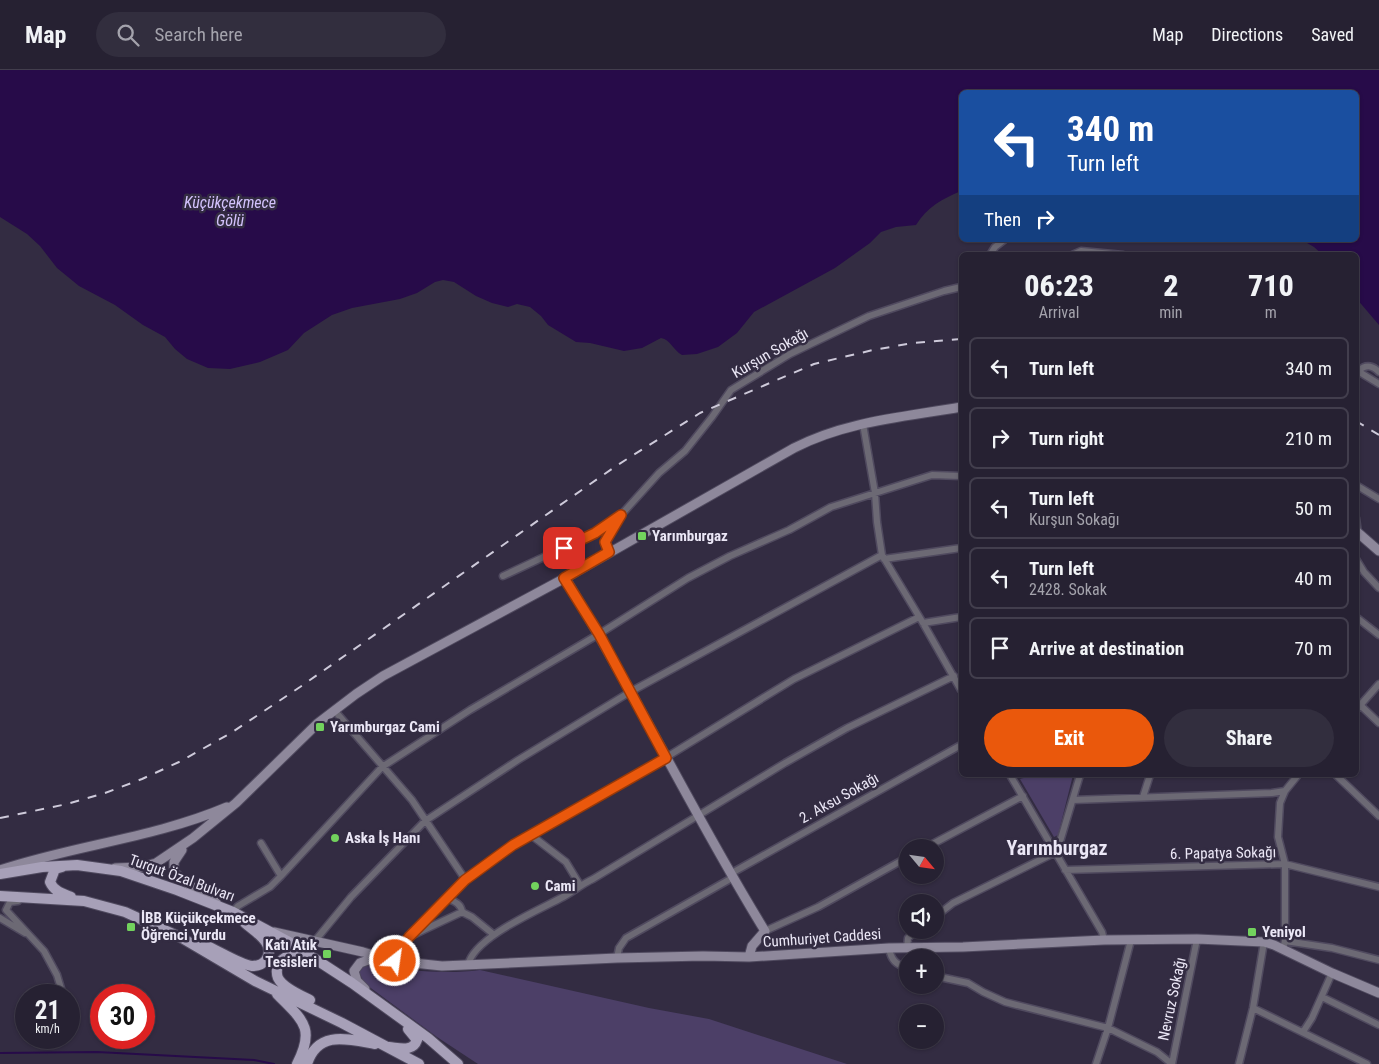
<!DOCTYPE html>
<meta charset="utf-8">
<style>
:root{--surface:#262132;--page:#322e3e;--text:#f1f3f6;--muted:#a4a3ac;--line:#423e4d;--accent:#ea580c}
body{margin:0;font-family:"Roboto Condensed",sans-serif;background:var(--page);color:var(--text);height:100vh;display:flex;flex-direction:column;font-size:19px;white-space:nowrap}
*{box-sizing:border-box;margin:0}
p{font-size:16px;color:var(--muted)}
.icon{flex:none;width:28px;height:28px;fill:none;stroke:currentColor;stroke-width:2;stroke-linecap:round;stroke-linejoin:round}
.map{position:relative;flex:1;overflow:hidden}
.side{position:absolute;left:959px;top:182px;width:400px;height:525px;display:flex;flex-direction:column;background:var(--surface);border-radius:8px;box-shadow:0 1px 4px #0004,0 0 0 1px var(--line)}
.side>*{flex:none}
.hud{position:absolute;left:959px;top:20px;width:400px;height:152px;border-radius:8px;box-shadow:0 1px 4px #0004,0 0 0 1px var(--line);background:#1a4fa0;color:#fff;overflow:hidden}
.needle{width:32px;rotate:119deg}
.controls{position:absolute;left:899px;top:769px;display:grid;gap:10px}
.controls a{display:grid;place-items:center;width:45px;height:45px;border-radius:50%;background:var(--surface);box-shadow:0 1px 4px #0004,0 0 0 1px var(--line);font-size:25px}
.speed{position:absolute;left:15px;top:914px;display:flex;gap:10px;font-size:25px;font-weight:700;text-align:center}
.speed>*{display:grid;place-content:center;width:65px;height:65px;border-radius:50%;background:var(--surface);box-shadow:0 1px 4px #0004,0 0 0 1px var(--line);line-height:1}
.speed small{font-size:12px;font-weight:400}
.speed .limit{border:8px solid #d22;background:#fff;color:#111}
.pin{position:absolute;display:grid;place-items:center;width:42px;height:42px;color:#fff;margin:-21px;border-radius:10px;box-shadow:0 2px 8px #0006}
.me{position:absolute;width:55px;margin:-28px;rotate:30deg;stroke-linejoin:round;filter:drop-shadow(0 0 4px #0008)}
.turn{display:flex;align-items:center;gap:18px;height:105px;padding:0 25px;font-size:22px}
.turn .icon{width:65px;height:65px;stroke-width:2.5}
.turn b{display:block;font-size:35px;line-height:42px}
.then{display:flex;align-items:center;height:48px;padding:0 25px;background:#0003;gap:10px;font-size:19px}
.eta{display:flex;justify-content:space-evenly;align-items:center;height:85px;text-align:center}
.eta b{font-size:30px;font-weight:800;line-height:35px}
.button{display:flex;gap:10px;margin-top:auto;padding:10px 25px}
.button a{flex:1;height:58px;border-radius:30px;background:var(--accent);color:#fff;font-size:20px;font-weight:800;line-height:58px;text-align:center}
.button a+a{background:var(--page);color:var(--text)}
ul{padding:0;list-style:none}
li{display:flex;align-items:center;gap:15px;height:62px;margin:0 10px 8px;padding:0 15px;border:2px solid var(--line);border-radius:8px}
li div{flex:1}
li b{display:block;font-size:19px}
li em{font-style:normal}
header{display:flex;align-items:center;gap:30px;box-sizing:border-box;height:70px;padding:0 25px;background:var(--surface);border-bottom:1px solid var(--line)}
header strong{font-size:24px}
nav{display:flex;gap:28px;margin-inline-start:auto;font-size:18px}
.search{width:350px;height:45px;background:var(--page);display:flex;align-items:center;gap:12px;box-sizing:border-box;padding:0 18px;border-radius:28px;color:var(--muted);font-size:19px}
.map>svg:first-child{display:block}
</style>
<header>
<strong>Map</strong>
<div class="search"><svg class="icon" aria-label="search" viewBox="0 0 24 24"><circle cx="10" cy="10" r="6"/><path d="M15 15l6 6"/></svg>Search here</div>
<nav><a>Map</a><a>Directions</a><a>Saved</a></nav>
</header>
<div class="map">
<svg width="1379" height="994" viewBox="0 0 1379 994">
<rect width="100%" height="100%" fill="#332c42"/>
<path fill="#4c3f67" d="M1034,705h39l-15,60 -4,2 -34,-58z
M369,894c37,6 74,11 111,6l169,38 60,11 138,45h-369l-41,-27 -73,-54 -6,-14z"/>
<path fill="#270b49" d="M0,0h1379v255l-23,-27v-43h-33l-9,-8 -12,-7h54v-148h-395v99c-19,8 -34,16 -45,34l-20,2 -15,5 -11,11 -35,25 -81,44 -17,21 -19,14 -21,7 -15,1c-9,-5 -11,-15 -21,-17l-19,10 -18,3 -34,-8 -14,-1 -28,-17 -7,-9 -11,-9 -13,-3 -9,3 -16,-4 -16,-7 -22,-14 -11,-2 -8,2 -18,11 -17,6 -48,9 -20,7 -28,18 -16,17 -28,12 -30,7 -22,-1 -21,-9 -12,-10 -10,-12 -22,-12 -28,-20 -36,-19 -22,-18 -17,-22 -13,-12 -27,-17z"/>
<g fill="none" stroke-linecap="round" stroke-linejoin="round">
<path stroke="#270b49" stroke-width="2" d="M0,983l97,-1 157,8 20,4"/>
<defs>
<path id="street" d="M990,185l5,-8 9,-7
M1072,185l9,-4 42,4
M1356,300l23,14
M1358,301c8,-7 14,-6 21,1
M863,354l12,69 2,29 5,33 41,68 38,67
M1356,415l23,14
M1356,448l2,15
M609,482l-4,-10 16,-27 38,-42 26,-22 27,-34 19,-27 59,-36 79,-38 75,-25 17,-4
M884,489l77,-11
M1356,489l8,13 15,16
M503,506l92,-43 23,-16
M1356,547l23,18
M923,553l38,-6
M1356,631l23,22
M334,640l78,90 53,79
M1356,640l23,-26
M1010,705l92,157 2,8
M1336,705l43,41
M1143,727l7,-22
M1073,730l199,-7 13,-2 13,-16
M531,765l35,27 14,23
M261,773l20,33
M925,778l98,-52
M1065,800l220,-6 94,23
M730,804l231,-129
M18,831l-8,1 -4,8 38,41 13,24 6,20
M233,842l5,-6 32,-19 11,-11 101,-109 88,-57 129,-76 89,-56 42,-22 59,-26 42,-23 101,-32 29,1
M462,842l10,5 21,17
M935,847l18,-14 103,-51 3,-7 21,-70
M0,848l25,15
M765,861l53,-24 90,-50
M413,865l49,-23c-1,-9 -9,-11 -15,-14
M1285,871l47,7 47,12
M314,872l37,-45 74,-76 93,-61 112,-68 252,-137
M889,878c2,12 7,17 19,20
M907,878l1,-10 9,-8
M1283,879l2,-8v-77l-7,-27 2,-34 5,-12
M617,888l2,-10 7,-10 106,-60
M395,891l3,-9 11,-15 56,-58 48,-34 152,-87 129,-79 125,-62
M468,895c6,-28 71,-55 95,-68 11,-6 19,-13 30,-18l192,-116 62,-35 107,-52
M935,906l33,7 15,9 22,10 103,26 49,24 15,12
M1322,927l57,28
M1253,938l114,56
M1303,962l9,-14 20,-45
M1096,994l12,-36 23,-88
M1172,994l25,-125
M1239,994l14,-56 11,-66"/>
<path id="secondary" d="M1356,461l23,20
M565,508c71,116 129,238 200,353l-13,15 -3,11
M182,780l-8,12v10l11,10 31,20
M115,798l27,-1 14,-4 37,-25 43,-35 82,-80 38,-29 27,-18 182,-98 229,-130c52,-27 111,-31 167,-41
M0,800c75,-25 154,-32 227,-63
M274,862l89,20 32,9 47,5 175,-8 86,-2 46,1 140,-9 74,-1 141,-7 93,-1 67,3 10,3 58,28 47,20
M365,919l-8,-8 -3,-10 6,-8 16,-6"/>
<path id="primary" d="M62,797l-7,2 -5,13c4,9 11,11 21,15
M0,804l42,-7 35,-2 44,6 56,19 56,22 56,30 63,41 76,55 30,26
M0,826l84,5 41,11 57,26 73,43 87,42 77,41
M205,875c12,5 36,20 47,21 5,0 11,-2 14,-6 11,-16 -11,-28 -21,-37
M277,924c25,26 39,33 20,70
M310,930c-10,-5 -27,-12 -32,-22 -4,-11 3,-22 15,-22 6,0 12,4 18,7
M389,977c11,1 24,5 28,-7l-9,-11
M307,994c11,-34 40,-25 68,-20"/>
</defs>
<use href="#street" stroke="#504a5f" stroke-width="9"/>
<use href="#secondary" stroke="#504a5f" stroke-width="11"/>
<use href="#primary" stroke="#504a5f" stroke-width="12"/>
<use href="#street" stroke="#6c6974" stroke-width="6"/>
<use href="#secondary" stroke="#8e889b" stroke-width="9"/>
<use href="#primary" stroke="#a7a0b8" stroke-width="10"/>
<path stroke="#cecada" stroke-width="2" stroke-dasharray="9 9" stroke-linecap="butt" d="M1356,351l23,14
M0,748l67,-14 38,-11 37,-14 37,-17 52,-29 69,-46 316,-221 84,-53 114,-49 59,-14 40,-7 48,-4"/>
</g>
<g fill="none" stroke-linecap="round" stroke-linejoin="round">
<defs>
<path id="route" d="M395,891l3,-9 11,-15 56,-57 48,-35 153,-87 -67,-124 -35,-56 45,-26 -4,-10 16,-27 -26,18 -31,15"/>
</defs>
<use href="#route" stroke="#983908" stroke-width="12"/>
<use href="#route" stroke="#ea580c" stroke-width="9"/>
</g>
<g fill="#72d25d" stroke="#332c42" stroke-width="2">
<rect x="637" y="461" width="10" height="10" rx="2.5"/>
<rect x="315" y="652" width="10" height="10" rx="2.5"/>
<circle cx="335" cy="768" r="5"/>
<circle cx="535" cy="816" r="5"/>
<rect x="126" y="852" width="10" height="10" rx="2.5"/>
<rect x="1247" y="857" width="10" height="10" rx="2.5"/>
<rect x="322" y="879" width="10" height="10" rx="2.5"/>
</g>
<g text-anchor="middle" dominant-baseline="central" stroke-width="5" stroke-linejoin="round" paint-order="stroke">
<g font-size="15" fill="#ebe7f6" stroke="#332c42">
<text transform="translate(770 283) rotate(-30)">Kurşun Sokağı</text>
<text transform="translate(839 728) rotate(-29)">2. Aksu Sokağı</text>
<text transform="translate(1223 783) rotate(-1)">6. Papatya Sokağı</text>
<text transform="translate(182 808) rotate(20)">Turgut Özal Bulvarı</text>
<text transform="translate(822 868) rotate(-4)">Cumhuriyet Caddesi</text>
<text transform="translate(1172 929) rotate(-78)">Nevruz Sokağı</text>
</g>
<g font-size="15" font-weight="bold" fill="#ebe7f6" stroke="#332c42" text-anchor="start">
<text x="652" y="466">Yarımburgaz</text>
<text x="330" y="657">Yarımburgaz Cami</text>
<text x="345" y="768">Aska İş Hanı</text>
<text x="545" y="816">Cami</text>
<text x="141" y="848">İBB Küçükçekmece<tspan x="141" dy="17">Öğrenci Yurdu</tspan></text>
<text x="1262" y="862">Yeniyol</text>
<text x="317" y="875" text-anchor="end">Katı Atık<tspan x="317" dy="17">Tesisleri</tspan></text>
</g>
<g font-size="16" font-style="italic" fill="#d3c2fc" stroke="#332c42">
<text x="230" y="132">Küçükçekmece<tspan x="230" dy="18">Gölü</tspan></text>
</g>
<g font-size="20" font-weight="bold" fill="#ebe7f6" stroke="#332c42">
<text x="1057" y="778">Yarımburgaz</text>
</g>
</g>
</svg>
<div class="controls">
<a><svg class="needle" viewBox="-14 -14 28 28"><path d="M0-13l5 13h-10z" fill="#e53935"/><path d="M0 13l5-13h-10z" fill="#a4a3ac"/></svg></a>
<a><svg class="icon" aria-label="sound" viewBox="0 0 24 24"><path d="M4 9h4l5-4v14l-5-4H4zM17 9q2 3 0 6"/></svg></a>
<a>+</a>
<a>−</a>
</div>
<div class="speed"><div>21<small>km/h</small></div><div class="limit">30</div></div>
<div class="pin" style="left:564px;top:478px;background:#d93025"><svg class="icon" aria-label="arrive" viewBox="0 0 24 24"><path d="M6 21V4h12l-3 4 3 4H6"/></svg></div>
<svg class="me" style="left:395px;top:891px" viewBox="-20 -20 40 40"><circle r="17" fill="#ea580c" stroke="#fff" stroke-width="3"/><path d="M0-11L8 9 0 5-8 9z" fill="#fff"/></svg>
<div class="hud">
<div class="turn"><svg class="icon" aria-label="left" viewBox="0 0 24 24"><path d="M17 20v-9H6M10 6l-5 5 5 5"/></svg><div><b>340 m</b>Turn left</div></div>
<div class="then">Then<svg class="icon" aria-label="right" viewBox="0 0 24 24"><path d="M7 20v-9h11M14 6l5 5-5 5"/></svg></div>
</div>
<section class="side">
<div class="eta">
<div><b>06:23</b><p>Arrival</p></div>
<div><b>2</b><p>min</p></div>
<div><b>710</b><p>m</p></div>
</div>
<ul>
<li><svg class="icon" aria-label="left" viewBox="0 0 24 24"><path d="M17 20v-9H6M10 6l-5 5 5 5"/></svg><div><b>Turn left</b></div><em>340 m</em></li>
<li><svg class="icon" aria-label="right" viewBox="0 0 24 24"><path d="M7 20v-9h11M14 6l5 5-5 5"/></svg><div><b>Turn right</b></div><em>210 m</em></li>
<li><svg class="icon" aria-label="left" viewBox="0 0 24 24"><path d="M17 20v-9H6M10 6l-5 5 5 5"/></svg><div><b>Turn left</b><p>Kurşun Sokağı</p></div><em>50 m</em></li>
<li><svg class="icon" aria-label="left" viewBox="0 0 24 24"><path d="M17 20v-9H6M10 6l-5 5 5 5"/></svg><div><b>Turn left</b><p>2428. Sokak</p></div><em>40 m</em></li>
<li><svg class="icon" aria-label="arrive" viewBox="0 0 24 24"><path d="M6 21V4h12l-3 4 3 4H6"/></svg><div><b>Arrive at destination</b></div><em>70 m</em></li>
</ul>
<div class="button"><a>Exit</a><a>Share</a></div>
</section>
</div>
